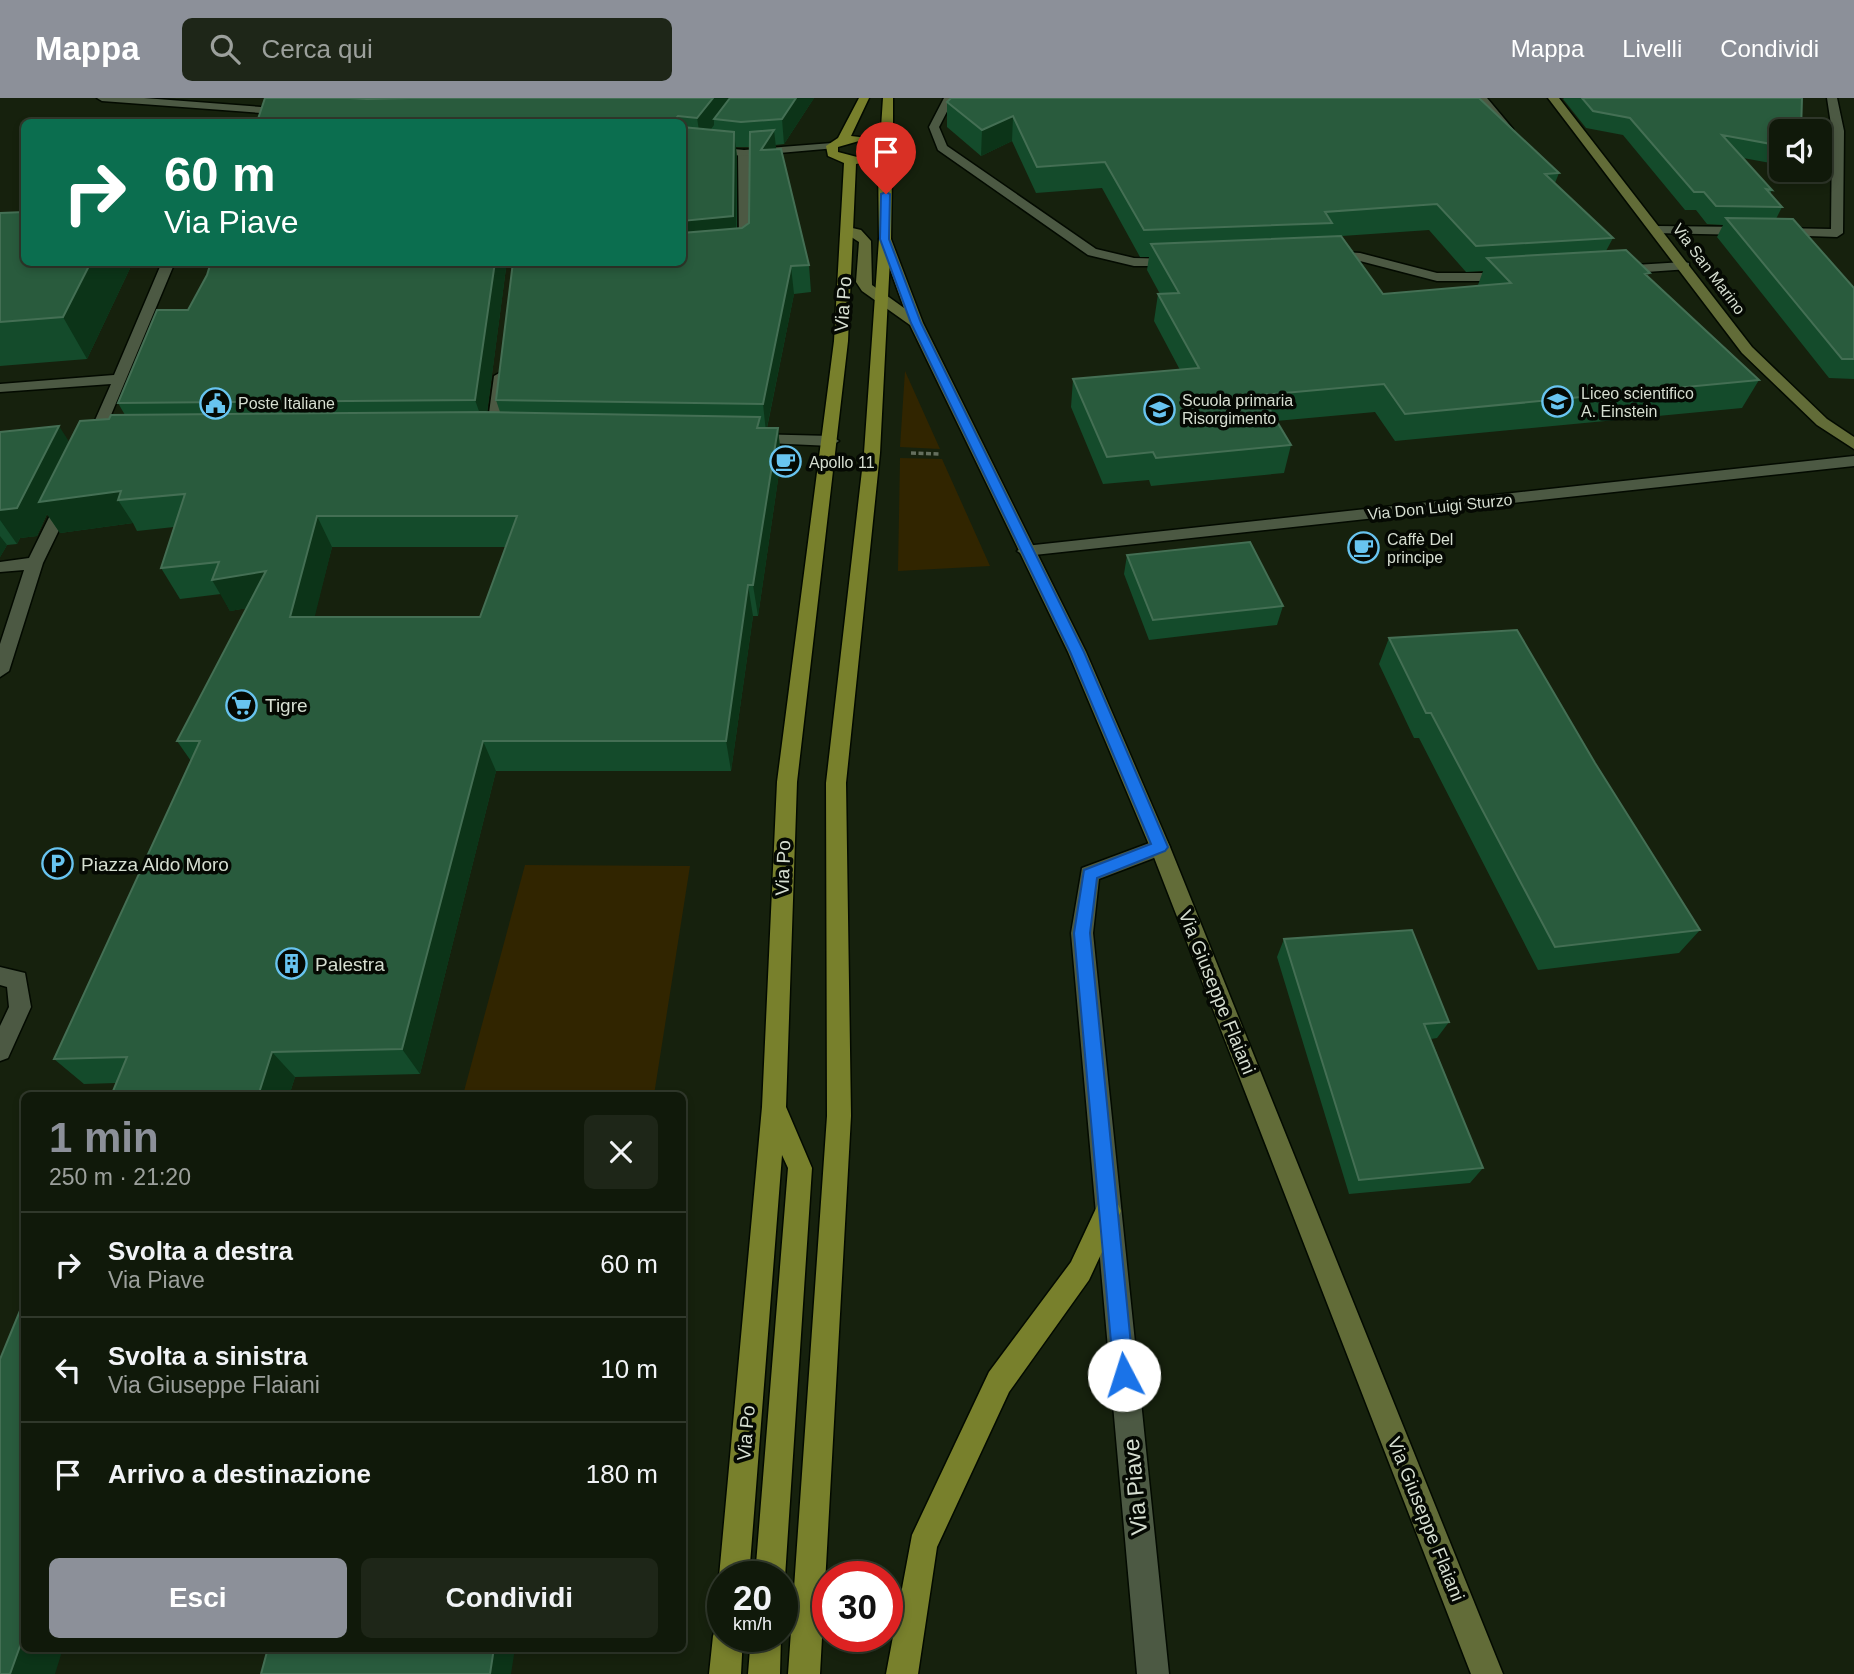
<!DOCTYPE html>
<html lang="it">
<meta charset="utf-8">
<style>
:root{--surface:#10190a;--page:#1e2618;--text:#f1f3f6;--muted:#9ca09c;--line:#30382b;--accent:#8c9099}
body{margin:0;font-family:Arial,sans-serif;background:var(--page);color:var(--text);height:100vh;display:flex;flex-direction:column;font-size:26px;white-space:nowrap}
*{box-sizing:border-box;margin:0}
p{font-size:23px;color:var(--muted)}
.icon{flex:none;width:38px;height:38px;fill:none;stroke:currentColor;stroke-width:2;stroke-linecap:round;stroke-linejoin:round}
.map{position:relative;flex:1;overflow:hidden}
.drawer{position:absolute;left:21px;top:994px;width:665px;height:560px;display:flex;flex-direction:column;background:var(--surface);border-radius:10px;box-shadow:0 4px 10px #0003,0 0 0 2px var(--line)}
.drawer>*{flex:none}
.hud{position:absolute;left:21px;top:21px;width:665px;height:147px;border-radius:10px;box-shadow:0 4px 10px #0003,0 0 0 2px var(--line);background:#0b6e4f;color:#fff;overflow:hidden}
.fabs{position:absolute;left:1769px;top:21px;display:grid;gap:14px}
.fabs a{display:grid;place-items:center;width:63px;height:63px;border-radius:10px;background:var(--surface);box-shadow:0 4px 10px #0003,0 0 0 2px var(--line);font-size:35px}
.speed{position:absolute;left:707px;top:1463px;display:flex;gap:14px;font-size:35px;font-weight:700;text-align:center}
.speed>*{display:grid;place-content:center;width:91px;height:91px;border-radius:50%;background:var(--surface);box-shadow:0 4px 10px #0003,0 0 0 2px var(--line);line-height:1}
.speed small{font-size:18px;font-weight:400}
.speed .limit{border:10px solid #d22;background:#fff;color:#111}
.pin{position:absolute;display:grid;place-items:center;width:60px;height:60px;color:#fff;margin:-72px -30px;border-radius:50% 50% 50% 0;rotate:-45deg;box-shadow:0 0 7px #0007}
.pin .icon{rotate:45deg}
.me{position:absolute;width:77px;margin:-38px;rotate:355deg;stroke-linejoin:round;filter:drop-shadow(0 0 5px #0008)}
.turn{display:flex;align-items:center;gap:24px;height:147px;padding:0 28px;font-size:32px}
.turn .icon{width:91px;height:91px;stroke-width:2.5}
.turn b{display:block;font-size:49px;line-height:60px}
.round{display:grid;place-items:center;flex:none;width:74px;height:74px;border-radius:10px;background:var(--page)}
.head{display:flex;align-items:center;justify-content:space-between;height:119px;padding:0 28px}
h1{font-size:42px;font-weight:600;line-height:52px;color:var(--accent)}
.primary-button{display:flex;gap:14px;margin-top:auto;padding:14px 28px}
.primary-button a{flex:1;height:80px;border-radius:10px;background:var(--accent);color:#fff;font-size:28px;font-weight:600;line-height:80px;text-align:center}
.primary-button a+a{background:var(--page);color:var(--text)}
ul{padding:0;list-style:none}
li{display:flex;align-items:center;gap:21px;height:105px;padding:0 28px;border-top:2px solid var(--line)}
li div{flex:1}
li b{display:block;font-size:26px}
li em{font-style:normal}
header{display:flex;align-items:center;gap:42px;box-sizing:border-box;height:98px;padding:0 35px;background:var(--accent);color:#fff}
header strong{font-size:33px}
nav{display:flex;gap:38px;margin-inline-start:auto;font-size:24px}
.search{width:490px;height:63px;background:var(--page);display:flex;align-items:center;gap:18px;box-sizing:border-box;padding:0 24px;border-radius:10px;color:var(--muted);font-size:26px}
.map>svg:first-child{display:block}
</style>
<header>
<strong>Mappa</strong>
<div class="search"><svg class="icon" aria-label="search" viewBox="0 0 24 24"><circle cx="10" cy="10" r="6"/><path d="M15 15l6 6"/></svg>Cerca qui</div>
<nav><a>Mappa</a><a>Livelli</a><a>Condividi</a></nav>
</header>
<div class="map">
<svg width="1854" height="1576" viewBox="0 0 1854 1576">
<rect width="100%" height="100%" fill="#16210d"/>
<path fill="#312500" d="M905,273l35,78 -40,-2z
M900,360l42,1 48,107 -92,5z
M525,767l165,1 -36,229h-191z"/>
<g fill="none" stroke-linecap="round" stroke-linejoin="round">
<defs>
<path id="lane" d="M944,0h10l-15,29 8,19 149,103 38,9 42,1 5,1v6h-47l-46,-11 -150,-105 -9,-23z
M1476,0h11l26,31v4h-8z
M744,52l6,3 1,95 -10,5 -6,-4 4,-3 -1,-93z
M1330,153l30,2 77,20h72l6,4 -6,4h-72l-77,-20 -34,-3 -2,-3z
M1684,164l5,1v6l-71,5 -6,-4 6,-4z"/>
<path id="street" d="M97,0h47l144,11 5,3 -5,3 -186,-14z
M1827,0h10l7,33 -1,102 -6,4 -62,-2v-6l4,-1 52,1 1,-98z
M832,45l4,1v4l-92,8 -62,-6v-6l62,6z
M1657,128l90,1 6,4 -6,4 -94,-2v-6z
M162,164h13l-77,184h-10l-3,-3 26,-59 -111,8v-8l114,-9z
M501,274l7,4 -6,59 -8,5 -8,-5 8,-59z
M753,336l78,2 8,5 -8,5 -83,-4 -3,-3z
M1854,358v10l-829,90 -8,-5 8,-5z
M67,394l8,5 -32,66 -34,108 -9,6v-33l24,-74 -24,2v-10l29,-4 30,-61z
M1160,741l7,2 3,6 -3,6 -68,26 -6,54 76,741h-32l-66,-741 11,-65z
M0,869l25,6 6,34 -23,51 -8,3v-35l9,-19 -2,-20 -7,-2z"/>
<path id="secondary" d="M1548,0h11l193,249 75,72 27,18v12l-37,-24 -75,-72z
M848,129l13,3 10,11 1,44 32,23 -25,-69 6,-4 6,4 32,84 163,329 84,195 333,827h-32l-321,-827 -82,-195 -158,-327 -48,-34 -6,-9 3,-40 -17,-11z"/>
<path id="primary" d="M859,0h10l-18,38 25,3 5,-11 2,-30h10v30l-8,16 7,28 -1,67 -11,214 -34,330 5,333 -31,558h-32l39,-558 -1,-333 38,-330 15,-214 -1,-80 -22,5 -8,177 -51,441 -11,325 26,61 -27,409 -3,7v-7h-27l33,-409 -6,-13 -33,422h-26v9l-4,-9 43,-470 15,-325 57,-441 10,-178 -16,-7 -2,-10 12,-8zM859,43l15,5 2,4 -19,7 -19,-5v-5z
M1108,1101l9,3 4,9 -32,69 -80,112 -72,155 -19,127h-32l26,-139 77,-163 82,-110 28,-60z
M723,1525v13h20l-2,38h-32l4,-38 4,-11z
M751,1538h30l-1,38h-32z"/>
</defs>
<use href="#lane" stroke="#030a00" stroke-width="3"/>
<use href="#street" stroke="#030a00" stroke-width="3"/>
<use href="#secondary" stroke="#030a00" stroke-width="3"/>
<use href="#primary" stroke="#030a00" stroke-width="3"/>
<path stroke="#656f5e" stroke-width="3.5" stroke-dasharray="5 2.5" stroke-linecap="butt" d="M911,355l29,1"/>
<use href="#lane" fill="#4c5943" fill-rule="evenodd"/>
<use href="#street" fill="#4c5943" fill-rule="evenodd"/>
<use href="#secondary" fill="#626c38" fill-rule="evenodd"/>
<use href="#primary" fill="#78802c" fill-rule="evenodd"/>
</g>
<path fill="#144b2b" fill-rule="evenodd" d="M265,0h549l-30,46 -9,1 34,120 2,27 -17,2 -27,134h11l3,31 -23,157h-5l-22,155h-235l-76,303 -125,3 -6,19h-178l5,-13 -32,1 -30,-25 137,-298 -14,-20 70,-133 -17,3 -9,-17 -41,5 -19,-31 13,-41 -37,4 -4,-8 -73,10 -13,-19 -10,22 -17,2 -3,6 -10,1 -7,12v-125l69,10 40,-23 16,-4 -7,-12 70,-93 19,-35 4,-13h293l2,6 -19,144h13l-4,-12 186,-138v-140h-425zM736,49h14l-1,76 -7,5h-5v-70zM332,449h174l-26,70h-166z
M1564,0h238l-20,33v34l-39,-7 29,32 -2,4 12,13 -6,12 78,69v91l-25,-1 -112,-141 6,-12 -16,-1 -11,-14h-11l-62,-75 -37,-7 -23,-29z
M947,4l612,71 -4,10 58,55 -7,13 42,26 111,103 -17,28 -347,33 -20,-29 -99,9 15,24 -7,28 -133,13 -2,-6 -46,4 -32,-77 2,-28 107,-9 -26,-49 4,-27h2l-13,-24 2,-13h-9l-38,-69 -66,5 -24,-52 -31,15 -34,-29zM1429,132l37,42 17,-1 -5,14 1,1 -96,8 -41,-58z
M0,115l133,49 -46,97 -87,7z
M1127,457l156,51 -6,19 -128,15 -25,-66z
M1389,540l206,125 105,167 -21,23 -141,17 -119,-232h-5l-35,-74z
M1284,841l165,83 -12,16 -6,1 52,129 -13,15 -121,11 -72,-237z"/>
<path fill="#0c3418" d="M713,0h22l-21,21v6l-13,18 -4,-25z
M796,0h18l-30,46 -2,-25z
M1013,18l-1,25 -31,15 1,-26z
M774,32l3,26 -16,-6z
M734,34l3,26 -1,85 -54,5v-27z
M91,164h42l-46,97 -24,-42z
M495,164h9l2,6 -21,160 -10,-28z
M791,168l3,28 -28,138 -3,-28z
M59,328l18,28 44,37 -3,9 15,23 -73,10 -13,-19 -10,22 -17,2 -3,6 -17,-24v-10z
M778,330l3,31 -23,157 -5,-31z
M317,418l15,31 -25,101 -17,-31z
M0,438l7,9 -7,12z
M266,473l17,31 -53,9 -18,-31z
M748,487l5,31 -22,155 -5,-30z
M483,643l13,30 -76,303 -18,-25z
M272,954l23,25 -6,19h-31z
M24,1537v13h39l-8,26h-45z
M494,1550h21l-4,26h-21z"/>
<path fill="#295b3d" stroke="#446f54" stroke-width="2" fill-rule="evenodd" d="M265,0h84l18,1 44,-1h302l-16,20 -19,-2 -2,2 1,4h-420z
M730,0h66l-14,21 -41,3 -27,-3z
M951,0h528l80,75 -14,1 68,64 -137,8 -39,-42 -112,8 7,11 -188,7 -39,-68 -68,5 -24,-51 -31,14 -35,-28z
M1582,0h220l-1,33h-19v15l-60,-11 50,55 -6,-1 16,18 -66,-1 -12,-14h-10l-64,-74 -37,-7z
M682,29l52,5 -1,84 -51,5z
M774,32l-13,20 20,-1 28,116 -18,1 -28,138 -267,-4 17,-138h169v-29l60,-5 7,-5 1,-91z
M24,114v50h67l-28,55 -63,5v-109z
M1726,120l67,1 61,69v71h-12z
M1341,138l42,58 128,-11 -24,-25 139,-8 24,23 -5,1 114,106 -354,34 -21,-30 -123,11 30,50 -135,13 -3,-6 -46,5 -34,-78 126,-11 -41,-74 21,-1 -28,-49z
M211,164h284l-20,138 -357,3 39,-93h31l19,-35z
M484,314l276,5 -3,11h21l-25,157h-5l-22,156h-243l-81,308 -130,3 -14,44h-147l16,-39 -73,2 146,-318h-23l89,-170 -54,9 7,-18 -58,6 24,-74 -67,6 3,-9 -82,11 41,-81 29,-2 2,-4zM317,418h200l-37,101h-190z
M59,328l-42,82 -17,2v-78z
M1250,444l33,64 -130,14 -26,-65z
M1517,532l78,133 105,167 -145,17 -124,-234h-5l-37,-75z
M1412,832l37,92 -25,2 59,144 -124,12 -75,-241z
M24,1203v334l-14,39h-10v-315z
M268,1550h226l-4,26h-229z"/>
<path fill="#1a73e8" stroke="#114b97" stroke-width="2" d="M886,94l4,2 -1,45 32,84 163,329 84,195 -3,4 -68,27 -7,55 44,442 -3,7 -7,3 -7,-3 -3,-7 -40,-442 10,-63 67,-26 -81,-192 -159,-329 -31,-84 1,-45z"/>
<defs>
<symbol id="school-ring" viewBox="-11 -11 22 22"><circle r="9.5" fill="#050903" stroke="#68c4f0" stroke-width="1.5"/><path d="M0-5L7-2L0 1L-7-2ZM-4 1L0 2.5L4 1V4Q0 6-4 4Z" fill="#68c4f0"/></symbol>
<symbol id="civic-ring" viewBox="-11 -11 22 22"><circle r="9.5" fill="#050903" stroke="#68c4f0" stroke-width="1.5"/><path d="M-.6-6.5H3V-4.5H.6V-3L4-1V1h2V6H-6V1h2V-1L-.6-3ZM-1.2 2.5V6h2.4V2.5Z" fill="#68c4f0"/></symbol>
<symbol id="cafe-ring" viewBox="-11 -11 22 22"><circle r="9.5" fill="#050903" stroke="#68c4f0" stroke-width="1.5"/><path d="M-5.5-4.5H6V0H3Q3 3.5 0 3.5H-2.5Q-5.5 3.5-5.5 0ZM3-3.2v2h1.7v-2ZM-6 4.5H4V6H-6Z" fill="#68c4f0"/></symbol>
<symbol id="supermarket-ring" viewBox="-11 -11 22 22"><circle r="9.5" fill="#050903" stroke="#68c4f0" stroke-width="1.5"/><path d="M-6-5.5h2.5l.6 2H6L4.5 2H-2.5L-4.4-4H-6ZM-1.5 3.2a1.3 1.3 0 1 0 .1 0ZM3 3.2a1.3 1.3 0 1 0 .1 0Z" fill="#68c4f0"/></symbol>
<symbol id="parking-ring" viewBox="-11 -11 22 22"><circle r="9.5" fill="#050903" stroke="#68c4f0" stroke-width="1.5"/><path d="M-3.5-5.5H1a3.5 3.5 0 0 1 0 7H-1V5.5H-3.5ZM-1-3.4V-.6H.8a1.4 1.4 0 0 0 0-2.8Z" fill="#68c4f0"/></symbol>
<symbol id="building-ring" viewBox="-11 -11 22 22"><circle r="9.5" fill="#050903" stroke="#68c4f0" stroke-width="1.5"/><path d="M-4-6H4V6H1V3H-1V6H-4ZM-2.5-4.3h1.7v1.8h-1.7ZM.8-4.3h1.7v1.8H.8ZM-2.5-1h1.7V.8h-1.7ZM.8-1h1.7V.8H.8Z" fill="#68c4f0"/></symbol>
</defs>
<g fill-rule="evenodd">
<use href="#school-ring" x="1540" y="286" width="35" height="35"/>
<use href="#civic-ring" x="198" y="288" width="35" height="35"/>
<use href="#school-ring" x="1142" y="294" width="35" height="35"/>
<use href="#cafe-ring" x="768" y="346" width="35" height="35"/>
<use href="#cafe-ring" x="1346" y="432" width="35" height="35"/>
<use href="#supermarket-ring" x="224" y="590" width="35" height="35"/>
<use href="#parking-ring" x="40" y="748" width="35" height="35"/>
<use href="#building-ring" x="274" y="848" width="35" height="35"/>
</g>
<g text-anchor="middle" dominant-baseline="central" stroke-width="7" stroke-linejoin="round" paint-order="stroke">
<g font-size="16" fill="#d6ded1" stroke="#050903">
<text transform="translate(1709 171) rotate(53)">Via San Marino</text>
<text transform="translate(1440 409) rotate(-6)">Via Don Luigi Sturzo</text>
</g>
<g font-size="16" fill="#d6ded1" stroke="#050903" text-anchor="start">
<text x="1581" y="295">Liceo scientifico<tspan x="1581" dy="18">A. Einstein</tspan></text>
<text x="1182" y="302">Scuola primaria<tspan x="1182" dy="18">Risorgimento</tspan></text>
<text x="238" y="305">Poste Italiane</text>
<text x="809" y="364">Apollo 11</text>
<text x="1387" y="441">Caffè Del<tspan x="1387" dy="18">principe</tspan></text>
</g>
<g font-size="19" fill="#d6ded1" stroke="#050903">
<text transform="translate(843 206) rotate(-86)">Via Po</text>
<text transform="translate(783 770) rotate(-88)">Via Po</text>
<text transform="translate(1217 894) rotate(68)">Via Giuseppe Flaiani</text>
<text transform="translate(746 1335) rotate(-85)">Via Po</text>
<text transform="translate(1426 1421) rotate(68)">Via Giuseppe Flaiani</text>
</g>
<g font-size="19" fill="#d6ded1" stroke="#050903" text-anchor="start">
<text x="265" y="607">Tigre</text>
<text x="81" y="766">Piazza Aldo Moro</text>
<text x="315" y="866">Palestra</text>
</g>
<g font-size="23" fill="#d6ded1" stroke="#050903">
<text transform="translate(1135 1389) rotate(-95)">Via Piave</text>
</g>
</g>
</svg>
<div class="fabs">
<a><svg class="icon" aria-label="sound" viewBox="0 0 24 24"><path d="M4 9h4l5-4v14l-5-4H4zM17 9q2 3 0 6"/></svg></a>
</div>
<div class="speed"><div>20<small>km/h</small></div><div class="limit">30</div></div>
<div class="pin" style="left:886px;top:96px;background:#d93025"><svg class="icon" aria-label="arrive" viewBox="0 0 24 24"><path d="M6 21V4h12l-3 4 3 4H6"/></svg></div>
<svg class="me" style="left:1124px;top:1277px" viewBox="-20 -20 40 40"><circle r="19" fill="#fff"/><path d="M0-13L10 11 0 6-10 11z" fill="#1a73e8"/></svg>
<div class="hud">
<div class="turn"><svg class="icon" aria-label="right" viewBox="0 0 24 24"><path d="M7 20v-9h11M14 6l5 5-5 5"/></svg><div><b>60 m</b>Via Piave</div></div>
</div>
<section class="drawer">
<div class="head"><div><h1>1 min</h1><p>250 m · 21:20</p></div><a class="round"><svg class="icon" aria-label="close" viewBox="0 0 24 24"><path d="M6 6l12 12M18 6L6 18"/></svg></a></div>
<ul>
<li><svg class="icon" aria-label="right" viewBox="0 0 24 24"><path d="M7 20v-9h11M14 6l5 5-5 5"/></svg><div><b>Svolta a destra</b><p>Via Piave</p></div><em>60 m</em></li>
<li><svg class="icon" aria-label="left" viewBox="0 0 24 24"><path d="M17 20v-9H6M10 6l-5 5 5 5"/></svg><div><b>Svolta a sinistra</b><p>Via Giuseppe Flaiani</p></div><em>10 m</em></li>
<li><svg class="icon" aria-label="arrive" viewBox="0 0 24 24"><path d="M6 21V4h12l-3 4 3 4H6"/></svg><div><b>Arrivo a destinazione</b></div><em>180 m</em></li>
</ul>
<div class="primary-button"><a>Esci</a><a>Condividi</a></div>
</section>
</div>
